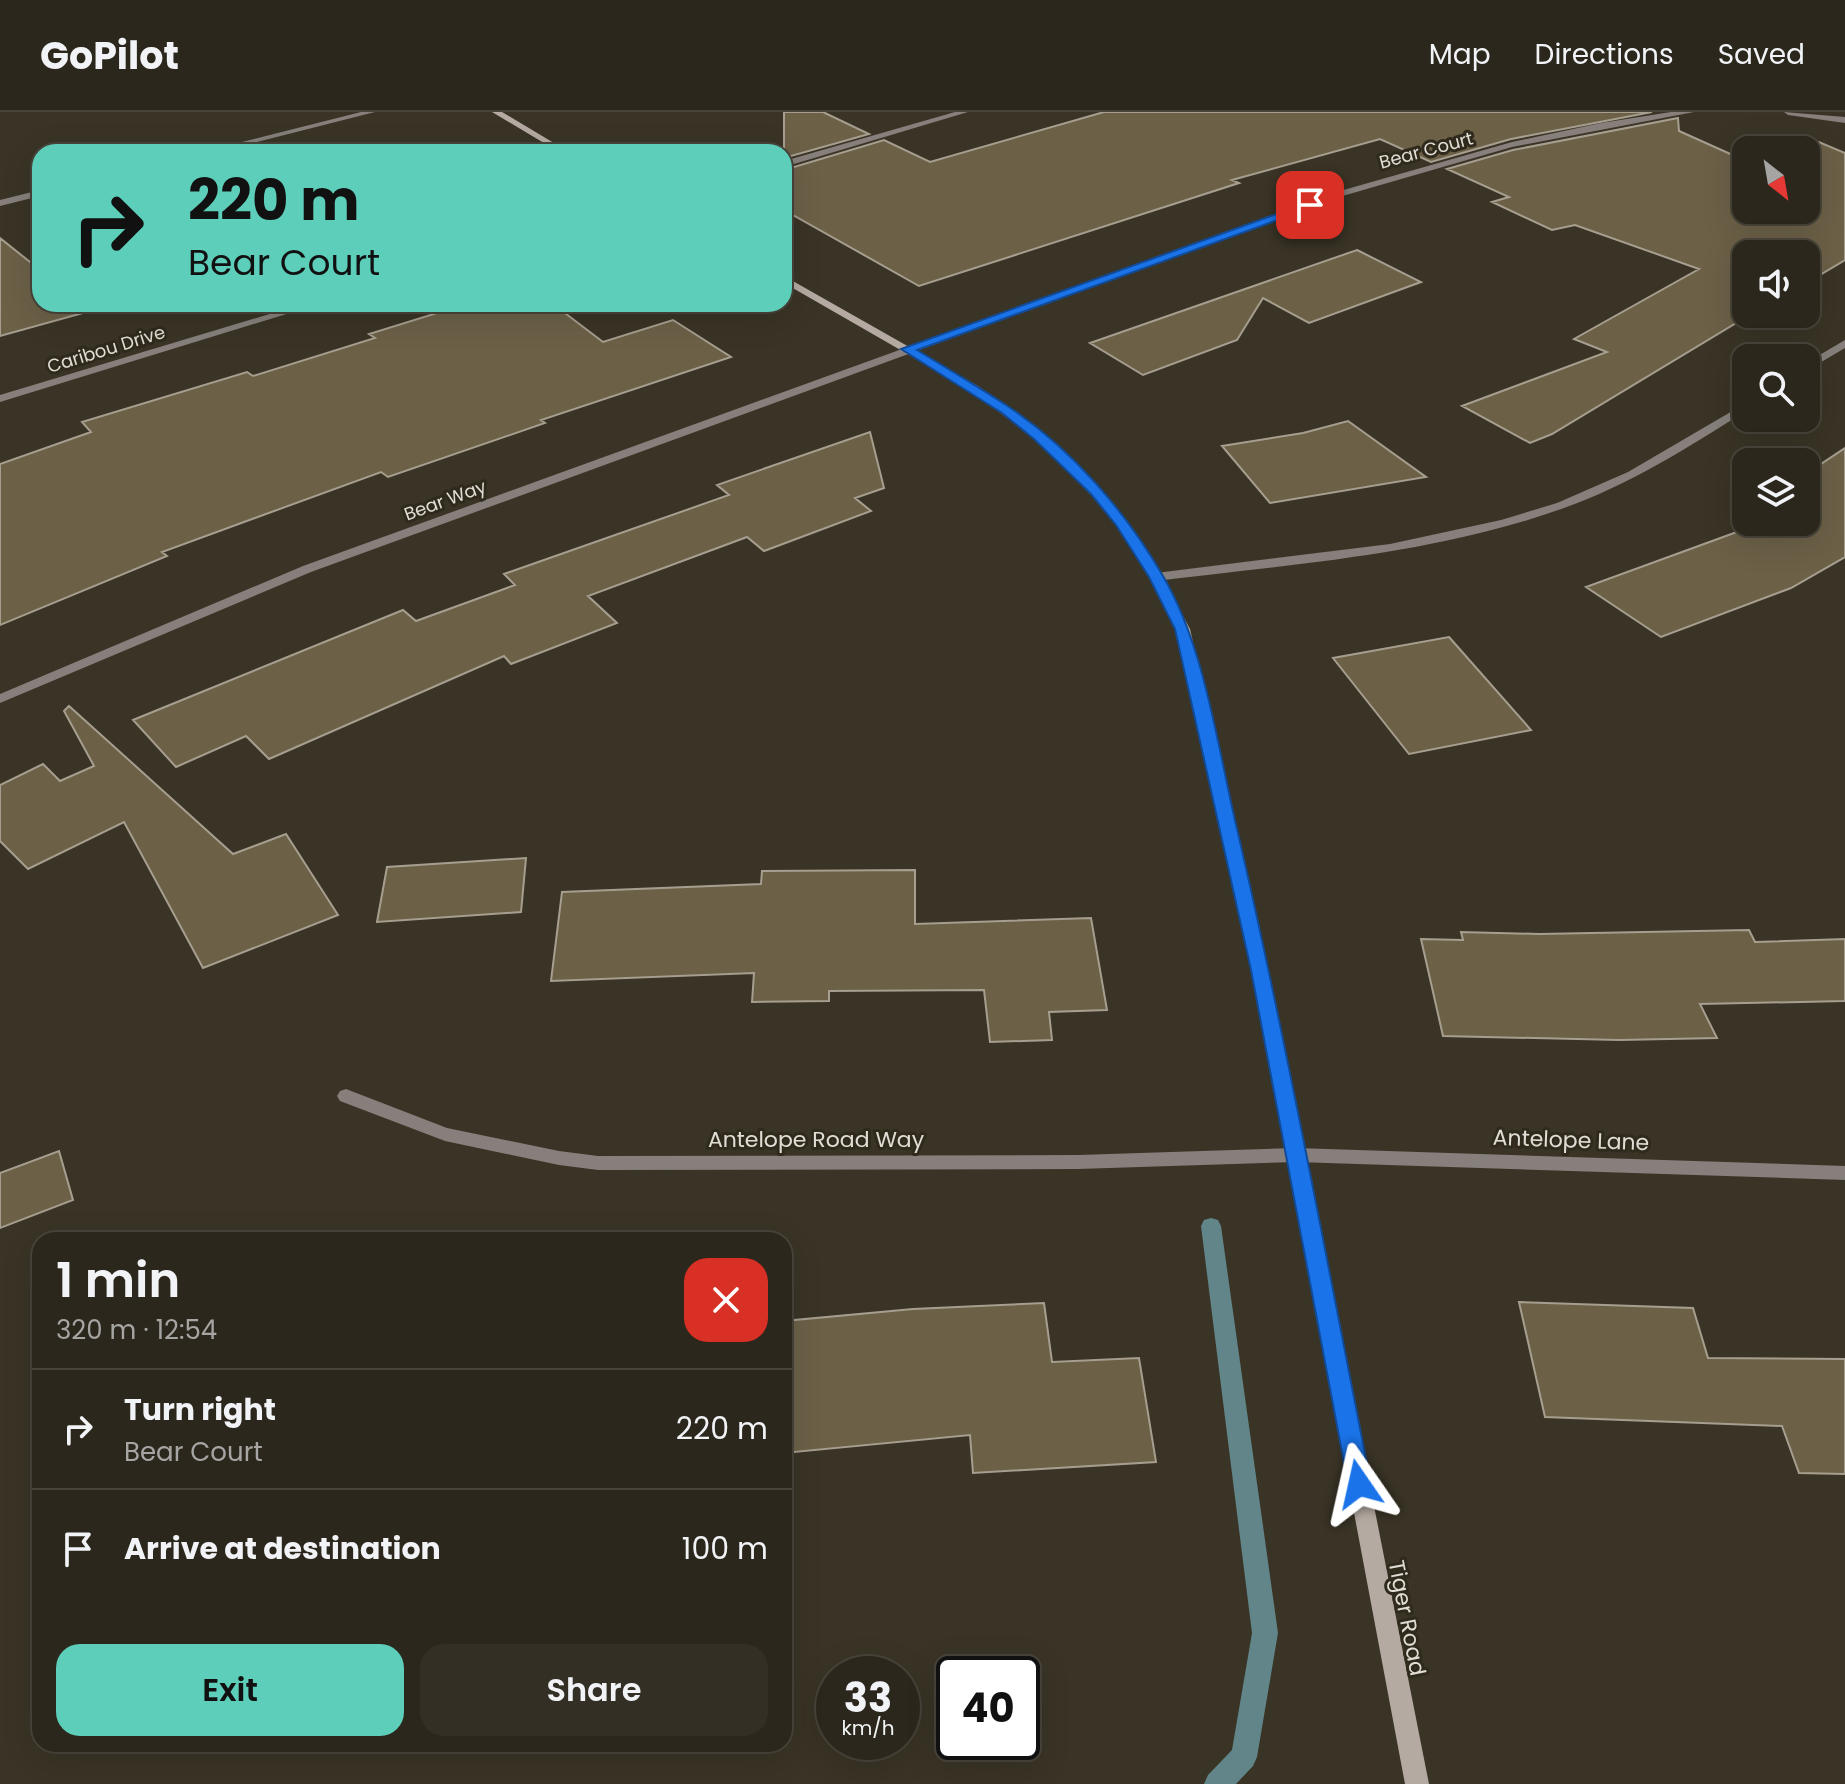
<!DOCTYPE html>
<meta charset="utf-8">
<style>
:root{--surface:#2c271c;--page:#342f25;--text:#f1f3f6;--muted:#a6a5a3;--line:#48443b;--accent:#5dceb9}
body{margin:0;font-family:Poppins,sans-serif;background:var(--page);color:var(--text);height:100vh;display:flex;flex-direction:column;font-size:30px;white-space:nowrap}
*{box-sizing:border-box;margin:0}
p{font-size:26px;color:var(--muted)}
.icon{flex:none;width:44px;height:44px;fill:none;stroke:currentColor;stroke-width:2;stroke-linecap:round;stroke-linejoin:round}
.map{position:relative;flex:1;overflow:hidden}
.side{position:absolute;left:32px;top:1120px;width:760px;height:520px;display:flex;flex-direction:column;background:var(--surface);border-radius:24px;box-shadow:0 8px 32px #0002,0 0 0 2px var(--line)}
.side>*{flex:none}
.hud{position:absolute;left:32px;top:32px;width:760px;height:168px;border-radius:24px;box-shadow:0 8px 32px #0002,0 0 0 2px var(--line);background:#5dceb9;color:#111;overflow:hidden}
.needle{width:52px;rotate:149deg}
.buttons{position:absolute;left:1732px;top:24px;display:grid;gap:16px}
.buttons a{display:grid;place-items:center;width:88px;height:88px;border-radius:16px;background:var(--surface);box-shadow:0 8px 32px #0002,0 0 0 2px var(--line);font-size:40px}
.speed{position:absolute;left:816px;top:1544px;display:flex;gap:16px;font-size:40px;font-weight:700;text-align:center}
.speed>*{display:grid;place-content:center;width:104px;height:104px;border-radius:50%;background:var(--surface);box-shadow:0 8px 32px #0002,0 0 0 2px var(--line);line-height:1}
.speed small{font-size:20px;font-weight:400}
.speed .limit{border:4px solid #111;border-radius:12px;background:#fff;color:#111}
.pin{position:absolute;display:grid;place-items:center;width:68px;height:68px;color:#fff;margin:-34px;border-radius:16px;box-shadow:0 4px 12px #0006}
.me{position:absolute;width:88px;margin:-44px;rotate:349deg;stroke-linejoin:round;filter:drop-shadow(0 0 6px #0008)}
.turn{display:flex;align-items:center;gap:28px;height:168px;padding:0 24px;font-size:36px}
.turn .icon{width:104px;height:104px;stroke-width:2.5}
.turn b{display:block;font-size:56px;line-height:68px}
.round{display:grid;place-items:center;flex:none;width:84px;height:84px;border-radius:24px;background:var(--page)}
.summary{display:flex;align-items:center;justify-content:space-between;height:136px;padding:0 24px}
h1{font-size:48px;font-weight:600;line-height:60px}
.button{display:flex;gap:16px;margin-top:auto;padding:16px 24px}
.button a{flex:1;height:92px;border-radius:24px;background:var(--accent);color:#111;font-size:32px;font-weight:600;line-height:92px;text-align:center}
.button a+a{background:var(--page);color:var(--text)}
ul{padding:0;list-style:none}
li{display:flex;align-items:center;gap:24px;height:120px;padding:0 24px;border-top:2px solid var(--line)}
li div{flex:1}
li b{display:block;font-size:30px}
li em{font-style:normal}
header{display:flex;align-items:center;gap:48px;box-sizing:border-box;height:112px;padding:0 40px;background:var(--surface);border-bottom:2px solid var(--line)}
header strong{font-size:38px}
nav{display:flex;gap:44px;margin-inline-start:auto;font-size:28px}
.map>svg:first-child{display:block}
</style>
<header>
<strong>GoPilot</strong>
<nav><a>Map</a><a>Directions</a><a>Saved</a></nav>
</header>
<div class="map">
<svg width="1845" height="1672" viewBox="0 0 1845 1672">
<rect width="100%" height="100%" fill="#3a3426"/>
<g fill="none" stroke-linecap="round" stroke-linejoin="round">
<path fill="#618588" fill-rule="evenodd" d="M1211,1106l7,2 3,6 57,407 -21,124 -4,9 -17,18h-32l4,-9 24,-25 20,-117 -51,-407 3,-6z"/>
</g>
<path fill="#6c6047" stroke="#a69e8f" stroke-width="2" d="M784,0h39l46,22 -85,24z
M1104,0h548l-141,27 -80,23 -51,-23 -148,41 7,3 -320,103 -135,-76v-40l100,-30 46,22z
M1678,6l1,13 67,30v49h60v-60h-16l29,-8 26,11v107l-37,22 -2,-28h-60v60h5l-199,120 -22,9 -68,-37 145,-54 -33,-13 125,-70 -124,-44 -23,5 -60,-28 17,-5 -62,-28 66,-19z
M0,126l40,32v34h42l8,7 -90,25z
M1357,138l64,32 -112,41 -46,-25 -26,42 -94,35 -53,-32z
M466,192h87l50,38 70,-22 58,37 -190,63 4,3 -157,54 -7,-5 -219,80 5,4 -167,69v-161l91,-32 -9,-10 165,-50 6,4 122,-38 -6,-4z
M1348,309l78,56 -156,26 -48,-57 81,-13z
M870,320l14,56 -29,10 16,13 -107,40 -17,-14 -159,59 29,27 -106,41 -7,-8 -235,103 -23,-23 -70,31 -43,-47 270,-110 13,11 99,-36 -11,-11 225,-79 -12,-10z
M1845,336v109l-54,31 -130,49 -75,-50 170,-62 -6,-3h56v-48z
M1449,525l82,93 -122,24 -76,-96z
M69,594l164,148 53,-20 52,81 -135,53 -79,-146 -96,47 -28,-28v-56l43,-21 17,17 34,-15 -30,-55z
M526,746l-5,54 -144,10 10,-55z
M915,758v54l176,-6 16,92 -58,2 3,28 -62,2 -6,-52 -155,1v10l-77,1 2,-29 -203,8 11,-89 199,-8 1,-13z
M1749,818l6,12 90,-3v62l-145,3 17,34 -98,2 -176,-4 -22,-97 42,1 -2,-8 78,2z
M59,1039l14,49 -73,28v-55z
M1519,1190l174,6 15,50 137,1v115l-46,-1 -17,-47 -237,-9z
M1044,1191l8,59 87,-4 17,104 -183,11 -3,-38 -186,18v-132l129,-12z"/>
<g fill="none" stroke-linecap="round" stroke-linejoin="round">
<path fill="#867f7b" fill-rule="evenodd" d="M361,0h14l-158,40h-15z
M955,0h13l-184,55v-6z
M1671,0h23l-182,35 -173,50 -1028,375 -311,131v-9l303,-128 1030,-373 179,-51 89,-19z
M1784,0l61,5v6l-57,-8z
M40,78v6l-40,10v-6z
M303,192h16l-319,98v-7z
M1845,228v8l-39,23v-8z
M1746,291v8c-59,37 -117,74 -182,97 -131,47 -271,56 -408,73l-6,-4 6,-4 234,-29 111,-24 56,-17 71,-31z
M346,977l101,39 112,23 39,5 480,-1 218,-7 549,18v14l-549,-18 -218,7 -480,1 -39,-5 -114,-24 -105,-40 -3,-5 3,-5z"/>
<path fill="#b4aaa2" fill-rule="evenodd" d="M492,0h10l67,40h-10z
M784,164l194,110 64,48 57,55 26,31 37,57 28,52 78,341 161,814h-24l-153,-814 -76,-341 -26,-52 -34,-52 -25,-30 -57,-57 -64,-48 -186,-107z"/>
</g>
<path fill="#1a73e8" stroke="#114b97" stroke-width="2" d="M1310,90l5,3 -1,2 -397,143c31,19 62,37 92,57 63,42 117,105 154,169 43,73 55,175 75,257 50,216 90,434 133,651l-3,8 -9,3 -8,-3 -3,-8 -97,-514 -76,-341 -26,-52 -33,-52 -25,-31 -57,-55 -32,-26 -101,-64z"/>
<g text-anchor="middle" dominant-baseline="central" stroke-width="6" stroke-linejoin="round" paint-order="stroke">
<g font-size="18" fill="#e0ddd4" stroke="#302a1d">
<text transform="translate(1426 38) rotate(-15)">Bear Court</text>
<text transform="translate(106 237) rotate(-17)">Caribou Drive</text>
<text transform="translate(445 388) rotate(-20)">Bear Way</text>
</g>
<g font-size="22" fill="#e0ddd4" stroke="#302a1d">
<text x="816" y="1027">Antelope Road Way</text>
<text transform="translate(1571 1028) rotate(2)">Antelope Lane</text>
<text transform="translate(1407 1506) rotate(79)">Tiger Road</text>
</g>
</g>
</svg>
<div class="buttons">
<a><svg class="needle" viewBox="-14 -14 28 28"><path d="M0-13l5 13h-10z" fill="#e53935"/><path d="M0 13l5-13h-10z" fill="#a6a5a3"/></svg></a>
<a><svg class="icon" aria-label="sound" viewBox="0 0 24 24"><path d="M4 9h4l5-4v14l-5-4H4zM17 9q2 3 0 6"/></svg></a>
<a><svg class="icon" aria-label="search" viewBox="0 0 24 24"><circle cx="10" cy="10" r="6"/><path d="M15 15l6 6"/></svg></a>
<a><svg class="icon" aria-label="layers" viewBox="0 0 24 24"><path d="M12 4l9 5-9 5-9-5zM3 14l9 5 9-5"/></svg></a>
</div>
<div class="speed"><div>33<small>km/h</small></div><div class="limit">40</div></div>
<div class="pin" style="left:1310px;top:93px;background:#d93025"><svg class="icon" aria-label="arrive" viewBox="0 0 24 24"><path d="M6 21V4h12l-3 4 3 4H6"/></svg></div>
<svg class="me" style="left:1359px;top:1372px" viewBox="-20 -20 40 40"><path d="M0-17L14 15 0 8-14 15z" fill="#1a73e8" stroke="#fff" stroke-width="4"/></svg>
<div class="hud">
<div class="turn"><svg class="icon" aria-label="right" viewBox="0 0 24 24"><path d="M7 20v-9h11M14 6l5 5-5 5"/></svg><div><b>220 m</b>Bear Court</div></div>
</div>
<section class="side">
<div class="summary"><div><h1>1 min</h1><p>320 m · 12:54</p></div><a class="round" style="background:#d93025;color:#fff"><svg class="icon" aria-label="close" viewBox="0 0 24 24"><path d="M6 6l12 12M18 6L6 18"/></svg></a></div>
<ul>
<li><svg class="icon" aria-label="right" viewBox="0 0 24 24"><path d="M7 20v-9h11M14 6l5 5-5 5"/></svg><div><b>Turn right</b><p>Bear Court</p></div><em>220 m</em></li>
<li><svg class="icon" aria-label="arrive" viewBox="0 0 24 24"><path d="M6 21V4h12l-3 4 3 4H6"/></svg><div><b>Arrive at destination</b></div><em>100 m</em></li>
</ul>
<div class="button"><a>Exit</a><a>Share</a></div>
</section>
</div>
